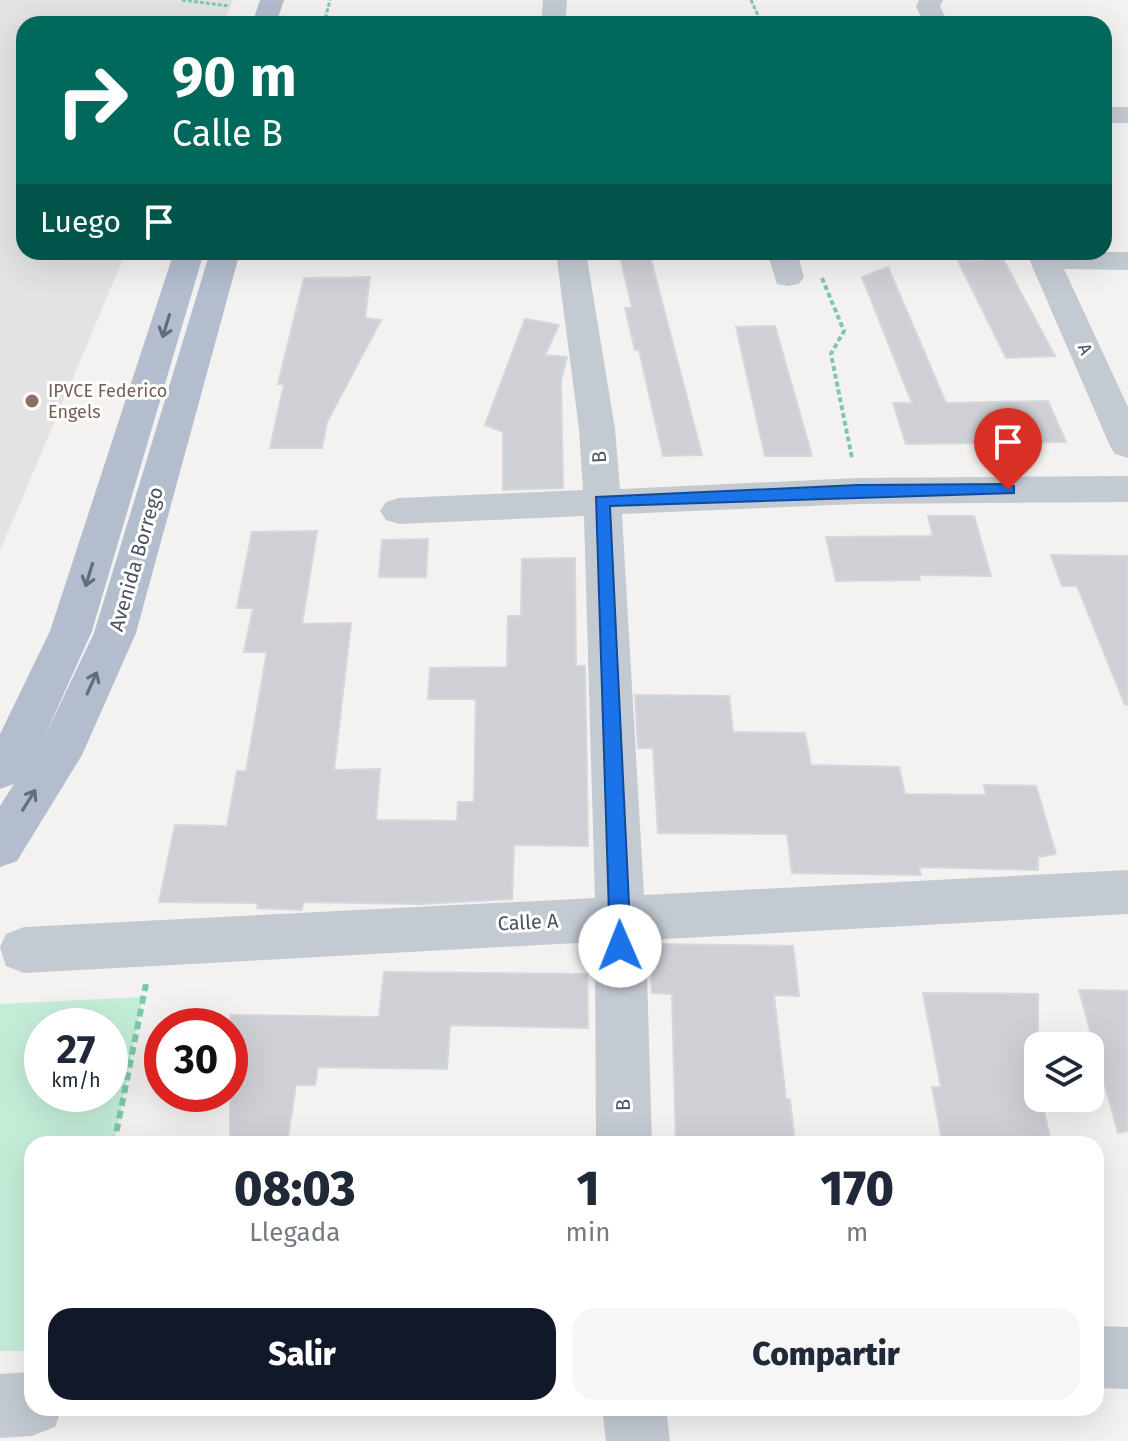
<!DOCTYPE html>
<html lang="es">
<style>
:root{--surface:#fff;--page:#f6f6f7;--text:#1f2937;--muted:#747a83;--accent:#111827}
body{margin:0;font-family:"Fira Sans",sans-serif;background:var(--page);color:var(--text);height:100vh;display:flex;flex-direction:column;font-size:30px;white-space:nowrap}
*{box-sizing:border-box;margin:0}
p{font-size:26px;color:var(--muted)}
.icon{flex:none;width:44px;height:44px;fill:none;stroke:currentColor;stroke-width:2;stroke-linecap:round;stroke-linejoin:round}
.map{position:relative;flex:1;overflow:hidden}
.drawer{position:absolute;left:24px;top:1136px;width:1080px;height:280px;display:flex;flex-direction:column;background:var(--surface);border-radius:24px;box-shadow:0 8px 32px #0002}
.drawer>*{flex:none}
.banner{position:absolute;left:16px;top:16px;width:1096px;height:244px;border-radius:24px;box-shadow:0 8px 32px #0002;background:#00695c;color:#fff;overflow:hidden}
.tools{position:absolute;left:1024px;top:1032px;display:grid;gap:16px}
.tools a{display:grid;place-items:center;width:80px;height:80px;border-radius:16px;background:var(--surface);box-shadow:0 8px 32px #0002;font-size:40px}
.speed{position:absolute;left:24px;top:1008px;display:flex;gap:16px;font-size:40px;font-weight:700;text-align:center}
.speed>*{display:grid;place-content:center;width:104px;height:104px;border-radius:50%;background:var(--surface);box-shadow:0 8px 32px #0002;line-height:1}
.speed small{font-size:20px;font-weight:400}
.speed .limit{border:12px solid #d22;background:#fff;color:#111}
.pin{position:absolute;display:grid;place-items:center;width:68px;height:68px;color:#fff;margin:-82px -34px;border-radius:50% 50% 50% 0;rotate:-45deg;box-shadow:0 0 8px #0007}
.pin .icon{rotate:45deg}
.me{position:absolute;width:88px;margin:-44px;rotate:359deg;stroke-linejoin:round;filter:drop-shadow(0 0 6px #0008)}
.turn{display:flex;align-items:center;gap:28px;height:168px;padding:0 24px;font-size:36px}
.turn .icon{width:104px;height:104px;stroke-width:2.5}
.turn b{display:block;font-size:56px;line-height:68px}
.then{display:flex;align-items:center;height:76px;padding:0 24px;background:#0003;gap:16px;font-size:30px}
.eta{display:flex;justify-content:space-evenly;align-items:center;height:136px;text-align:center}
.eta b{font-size:48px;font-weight:800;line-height:56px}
.cta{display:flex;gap:16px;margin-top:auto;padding:16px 24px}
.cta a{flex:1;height:92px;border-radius:24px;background:var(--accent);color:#fff;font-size:32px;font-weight:800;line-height:92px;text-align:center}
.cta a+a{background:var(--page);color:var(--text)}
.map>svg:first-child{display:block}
</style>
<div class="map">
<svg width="1128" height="1441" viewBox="0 0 1128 1441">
<rect width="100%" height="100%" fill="#f3f2f1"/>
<path fill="#e4e3e3" d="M0,0h233l-10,24h-199v228h102l-126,299z"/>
<path fill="#c4edd8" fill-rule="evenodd" d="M143,997l-29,147h-82v207h-32v-347zM42,1026h68v68h-68z"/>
<path fill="#ced0d5" stroke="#d6d7dc" stroke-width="2" d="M619,252h30l53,203 -39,1 -24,-106h-4l-10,-42h7z
M1003,259l52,97 -49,2 -48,-97z
M888,267l58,136 102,-2 18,41 -160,2 -13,-41h19l-50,-126z
M370,277l-5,41 16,2 -54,102 -5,26h-52l14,-64h-6l26,-106z
M525,319l34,6 -14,30 22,2 -6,23 2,108 -60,2v-58l-18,-7z
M775,326l37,130h-47l-29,-129z
M928,516h46l17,60 -72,-1 1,5 -84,1 -10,-44 107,-1z
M317,531l-15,93 49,-1 -17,147 46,-1 -4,51 81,1 1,-19h16l2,-103h-48l2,-31 77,-1 1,-51h13l1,-57 53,-1 1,108h9l3,180 -74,-1 -2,54 -91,5 -118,-2 -1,8 -45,-2 1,-5 -99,-1 16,-77 52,1 10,-55h9l21,-119h-23l9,-44h-16l15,-76z
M428,539l-2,38h-47l3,-37z
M1051,555l77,1v148l-3,1 -48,-119h-15z
M635,695l94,1 4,36 72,1 6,32 88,2 6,27 81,1 -2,-10 52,1 20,68 -18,3v13l-119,-3 2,8 -129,-2 -5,-39 -129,-1 -5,-85h-15z
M650,944l143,2 6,50 -25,-1 12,104h4l5,45h-119l-4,-150 -20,-1z
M384,972l203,2 1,54 -138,-3 -3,44 -129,-2 -3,18h-19l-9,59h-57v-129l149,2z
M1079,990l49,1v140l-10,2z
M923,993l115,1v104h3l10,44 -109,-2 -10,-53h9z"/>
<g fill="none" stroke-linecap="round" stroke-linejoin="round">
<path stroke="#7ec9ad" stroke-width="3" stroke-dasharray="4 2" stroke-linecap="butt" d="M182,0l48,6
M751,0l11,24
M324,24l6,-24"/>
<path stroke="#7ec9ad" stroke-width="4" stroke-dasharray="5 3" stroke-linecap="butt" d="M606,254l55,-2
M822,278l22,53 -13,23 21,104"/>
<path stroke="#7ec9ad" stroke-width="6" stroke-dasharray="8 5" stroke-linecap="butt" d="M114,1144l32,-160"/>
<path fill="#c3cad2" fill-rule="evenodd" d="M543,0h24l-2,24h-24z
M919,0h24l-3,6 8,18h-24l-8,-18z
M1104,107h24v16h-24z
M556,252h30l29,177 5,60 238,-11 270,-2v26l-270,2 -236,10 22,381 484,-25v44l-482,26 6,204h-56l-1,-202 -571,31 -18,-7 -6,-19 6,-13 18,-7 571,-29 -11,-382 -185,8 -13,-4 -6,-9 6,-9 13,-4 184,-8 -4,-61z
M767,252h30l7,25 -5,7 -11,2 -11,-2z
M1026,252h102v18l-64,-1 64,138v51l-13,-4 -5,-8z
M1096,1326l32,1v62l-32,-1z
M32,1372v36h30l-7,19 -23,9 -32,2v-64z
M602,1408h64l4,33h-64z"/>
<path fill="#b3bdce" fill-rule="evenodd" d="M260,0h24l-8,24h-24z
M174,252h30l-112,379 -49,109 51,-107 116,-381h30l-104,381 -54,122 -65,106 -17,6v-61l14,-22 -14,5v-55l50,-103z"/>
</g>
<defs><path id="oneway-shaft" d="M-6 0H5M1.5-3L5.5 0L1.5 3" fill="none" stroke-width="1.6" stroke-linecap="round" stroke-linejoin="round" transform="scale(2)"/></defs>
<g stroke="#646d7a">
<use href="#oneway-shaft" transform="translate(166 326) rotate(107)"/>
<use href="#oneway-shaft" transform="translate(89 575) rotate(107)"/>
<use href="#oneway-shaft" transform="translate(92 683) rotate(-66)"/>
<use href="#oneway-shaft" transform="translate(29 800) rotate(-58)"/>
</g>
<path fill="#1a73e8" stroke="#114b97" stroke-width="2" d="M1008,484l6,2v7l-404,13 21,440 -3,7 -8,2 -7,-2 -3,-7 -14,-449 262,-12z"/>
<circle fill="#8d6e63" stroke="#fff" stroke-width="3" cx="32" cy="401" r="8"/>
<g text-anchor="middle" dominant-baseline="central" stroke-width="6" stroke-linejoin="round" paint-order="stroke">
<g font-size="18" fill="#4a525e" stroke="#fff">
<text transform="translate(1085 349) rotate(66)">A</text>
</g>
<g font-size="18" fill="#785e54" stroke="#fff" text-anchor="start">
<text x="48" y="391">IPVCE Federico<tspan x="48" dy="21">Engels</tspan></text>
</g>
<g font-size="20" fill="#4a525e" stroke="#fff">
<text transform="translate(599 457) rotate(-93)">B</text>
<text transform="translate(136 559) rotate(-74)">Avenida Borrego</text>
<text transform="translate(528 922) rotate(-3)">Calle A</text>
<text transform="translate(623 1105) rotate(-91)">B</text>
</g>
</g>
</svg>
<div class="tools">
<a><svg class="icon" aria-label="layers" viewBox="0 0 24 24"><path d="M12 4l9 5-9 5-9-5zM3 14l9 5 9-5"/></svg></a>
</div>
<div class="speed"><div>27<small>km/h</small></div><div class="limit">30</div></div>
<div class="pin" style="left:1008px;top:490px;background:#d93025"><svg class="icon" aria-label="arrive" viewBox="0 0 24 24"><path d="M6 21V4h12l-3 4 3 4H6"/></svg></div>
<svg class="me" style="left:620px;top:946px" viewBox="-20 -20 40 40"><circle r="19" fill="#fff"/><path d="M0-13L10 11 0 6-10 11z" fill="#1a73e8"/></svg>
<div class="banner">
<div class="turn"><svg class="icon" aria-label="right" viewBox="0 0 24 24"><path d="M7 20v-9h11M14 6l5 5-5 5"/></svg><div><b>90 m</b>Calle B</div></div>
<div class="then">Luego<svg class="icon" aria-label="arrive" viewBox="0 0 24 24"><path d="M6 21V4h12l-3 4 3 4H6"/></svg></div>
</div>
<section class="drawer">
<div class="eta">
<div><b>08:03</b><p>Llegada</p></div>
<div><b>1</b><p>min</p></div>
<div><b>170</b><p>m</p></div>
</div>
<div class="cta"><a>Salir</a><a>Compartir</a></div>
</section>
</div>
